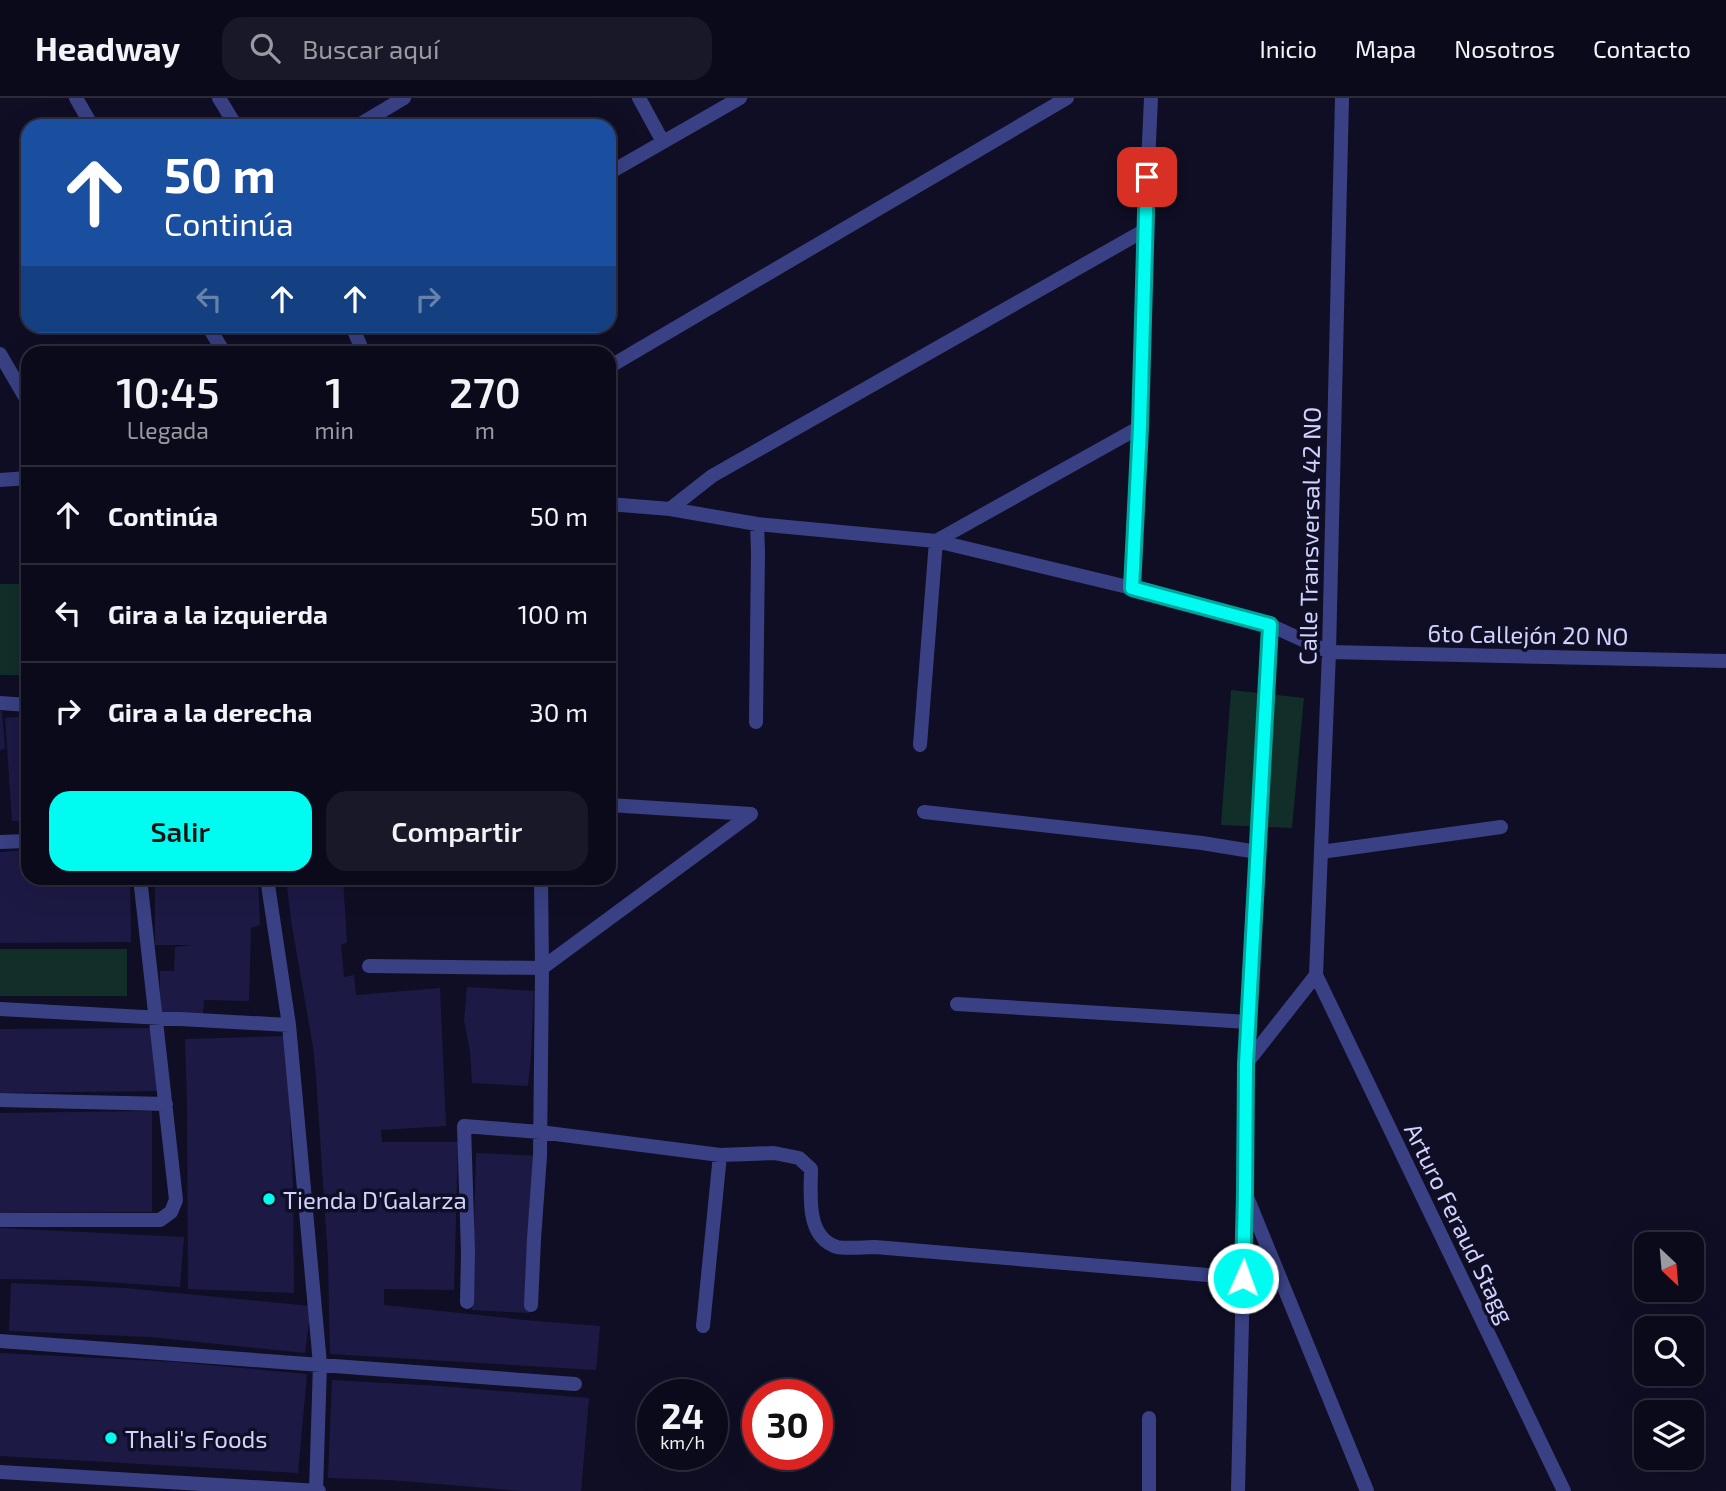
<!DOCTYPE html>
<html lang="es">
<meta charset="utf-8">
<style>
:root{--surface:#0b0a1b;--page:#191828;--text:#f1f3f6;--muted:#9a9aa3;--line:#2b2b3a;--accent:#00fcf0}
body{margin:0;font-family:"Exo 2",sans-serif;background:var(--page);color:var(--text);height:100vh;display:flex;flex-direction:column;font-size:26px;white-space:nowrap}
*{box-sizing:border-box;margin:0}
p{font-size:23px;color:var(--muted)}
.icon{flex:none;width:38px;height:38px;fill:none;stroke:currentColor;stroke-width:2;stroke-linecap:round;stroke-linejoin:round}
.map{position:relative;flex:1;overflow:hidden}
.drawer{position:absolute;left:21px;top:248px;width:595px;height:539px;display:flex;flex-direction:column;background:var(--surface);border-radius:21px;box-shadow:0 7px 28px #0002,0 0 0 2px var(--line)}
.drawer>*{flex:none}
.guide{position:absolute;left:21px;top:21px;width:595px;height:214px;border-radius:21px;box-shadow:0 7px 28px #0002,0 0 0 2px var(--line);background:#1a4fa0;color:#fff;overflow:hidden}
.needle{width:46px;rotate:154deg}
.tools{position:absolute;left:1634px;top:1134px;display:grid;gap:14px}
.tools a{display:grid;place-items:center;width:70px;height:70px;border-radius:14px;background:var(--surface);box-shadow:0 7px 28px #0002,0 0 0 2px var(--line);font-size:35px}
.speed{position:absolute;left:637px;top:1281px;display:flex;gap:14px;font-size:35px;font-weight:700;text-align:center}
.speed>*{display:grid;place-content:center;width:91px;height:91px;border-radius:50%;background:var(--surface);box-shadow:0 7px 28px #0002,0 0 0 2px var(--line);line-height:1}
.speed small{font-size:18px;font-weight:400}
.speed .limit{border:10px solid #d22;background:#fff;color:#111}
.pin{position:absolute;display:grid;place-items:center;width:60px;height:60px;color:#fff;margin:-30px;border-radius:14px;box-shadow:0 4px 10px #0006}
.me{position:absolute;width:77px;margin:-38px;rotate:2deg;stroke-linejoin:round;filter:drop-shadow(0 0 5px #0008)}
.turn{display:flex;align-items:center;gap:24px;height:147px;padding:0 28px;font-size:32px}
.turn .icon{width:91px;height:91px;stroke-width:2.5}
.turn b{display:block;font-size:49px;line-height:60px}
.lanes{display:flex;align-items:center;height:66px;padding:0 28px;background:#0003;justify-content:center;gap:35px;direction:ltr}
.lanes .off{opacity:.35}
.eta{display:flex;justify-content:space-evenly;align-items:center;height:119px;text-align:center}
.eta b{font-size:42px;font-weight:600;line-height:49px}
.button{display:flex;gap:14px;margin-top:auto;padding:14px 28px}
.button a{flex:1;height:80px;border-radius:21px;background:var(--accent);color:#111;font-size:28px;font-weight:600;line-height:80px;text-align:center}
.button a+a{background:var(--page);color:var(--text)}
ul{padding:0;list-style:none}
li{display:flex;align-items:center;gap:21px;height:98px;padding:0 28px;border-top:2px solid var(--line)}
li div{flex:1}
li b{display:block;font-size:26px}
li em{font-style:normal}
header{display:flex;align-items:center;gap:42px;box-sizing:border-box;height:98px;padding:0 35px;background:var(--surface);border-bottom:2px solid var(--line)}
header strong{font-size:33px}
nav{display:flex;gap:38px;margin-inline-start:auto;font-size:24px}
.search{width:490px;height:63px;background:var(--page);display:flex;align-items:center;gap:18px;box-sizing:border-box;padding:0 24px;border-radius:21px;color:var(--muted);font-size:26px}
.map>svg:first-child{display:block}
</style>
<header>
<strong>Headway</strong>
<div class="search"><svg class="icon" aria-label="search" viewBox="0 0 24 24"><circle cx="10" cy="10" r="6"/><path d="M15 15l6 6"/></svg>Buscar aquí</div>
<nav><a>Inicio</a><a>Mapa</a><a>Nosotros</a><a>Contacto</a></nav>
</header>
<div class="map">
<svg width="1726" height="1393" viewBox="0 0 1726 1393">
<rect width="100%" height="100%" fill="#0f0e24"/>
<path fill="#112e29" d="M0,486h28v91h-28z
M1231,592l73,8 -12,130 -71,-3z
M0,851h127v47h-127z"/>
<path fill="#1c1a45" d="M0,613h2l3,38 -5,1z
M28,618v104l-16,1 -7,-103z
M28,752v28h102l1,64 -131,1v-91z
M155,780h103l2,47 -9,3 -2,73 -45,-1 -1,16 -44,-2 1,-43h14l1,-24 18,-2h-38z
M286,780h57l4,65 -6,1 3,33 10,-2 2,20 84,-7 6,138 -65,4 1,12h76l-4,148 -70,-1v16l151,16 65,5 -4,44 -266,-16 -2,-95 -12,-182 -3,-30 -22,-127z
M467,889l67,4 -3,64 -3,31 -56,-3 -2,-32 -6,-31z
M156,930l1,63 -157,2v-64z
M286,938l7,149 1,108 -106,-4 -1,-186 -2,-64z
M152,1013v101l-152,1v-100z
M476,1055l64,3 -11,157 -57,-3z
M0,1130l184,9 -4,50 -104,-7 -76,-1z
M11,1185l114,5 186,18 -6,47 -155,-16 -141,-6z
M0,1255l176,9 131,12 -9,99 -298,-17z
M332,1282l107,6 150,12 -8,93h-60l-131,-11 -62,-2z"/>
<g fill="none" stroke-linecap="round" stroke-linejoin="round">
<path stroke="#394184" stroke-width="14" d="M924,714l278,31 55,9
M1321,754l180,-25
M957,906l291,18
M1149,1393v-73"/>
<path stroke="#394184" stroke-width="14" d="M76,0l16,28
M219,0l17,28
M639,0l24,44
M1342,0l-13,554 -13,323 248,516
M357,28l47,-28
M609,75l131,-75
M208,228l17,28
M352,228l12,28
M0,256l28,48
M609,269l458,-269
M0,382l28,-2
M609,406l61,5 87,15 179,17 196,47 138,37 59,27 397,9
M670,411l42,-33 433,-246
M1132,490l8,-161 5,-197 6,-132
M0,605l28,2
M756,624l2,-170 -1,-28
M920,647l16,-204 204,-114
M609,707l142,9
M0,744l28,-1
M267,780l22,147 31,339 -4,127
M369,868l173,2 209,-154
M0,911l289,16
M1246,966l24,-439
M0,1002l166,4
M1247,1099l120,294
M0,1122h160l11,-8 5,-12 -36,-322
M467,1204l1,-50 -4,-126 76,6 180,23 54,-2 25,5 12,11c0,25 -6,68 26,78 9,2 28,0 38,0l368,31
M531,1207l3,-66 6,-83 2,-188 -1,-90
M703,1228l17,-171
M0,1243l575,43
M0,1374l319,19
M1238,1393l7,-299 1,-128 70,-89"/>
</g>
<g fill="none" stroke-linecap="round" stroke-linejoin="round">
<defs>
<path id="route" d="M1147,79l-7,250 -8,161 138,37 -24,439 -1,128 -2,86"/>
</defs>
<use href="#route" stroke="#00a49c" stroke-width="18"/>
<use href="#route" stroke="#00fcf0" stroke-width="12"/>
</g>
<g fill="#00fcf0" stroke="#0f0e24" stroke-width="2.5">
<circle cx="269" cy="1101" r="7"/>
<circle cx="111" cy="1340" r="7"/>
</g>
<g text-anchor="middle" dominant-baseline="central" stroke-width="7" stroke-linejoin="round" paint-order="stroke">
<g font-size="24" fill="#d1d3ff" stroke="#0f0e24">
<text transform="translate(1309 438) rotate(-89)">Calle Transversal 42 NO</text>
<text transform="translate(1528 536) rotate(1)">6to Callejón 20 NO</text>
<text transform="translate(1460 1125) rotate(64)">Arturo Feraud Stagg</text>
</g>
<g font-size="24" fill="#d1d3ff" stroke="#0f0e24" text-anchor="start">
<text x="283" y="1101">Tienda D'Galarza</text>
<text x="125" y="1340">Thali's Foods</text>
</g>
</g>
</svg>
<div class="tools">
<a><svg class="needle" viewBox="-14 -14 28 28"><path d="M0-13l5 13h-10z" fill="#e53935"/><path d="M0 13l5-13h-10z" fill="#9a9aa3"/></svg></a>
<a><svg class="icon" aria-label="search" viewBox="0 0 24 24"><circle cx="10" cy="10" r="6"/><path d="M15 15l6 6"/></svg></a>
<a><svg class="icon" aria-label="layers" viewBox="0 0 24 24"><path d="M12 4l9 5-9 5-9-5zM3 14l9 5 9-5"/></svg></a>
</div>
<div class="speed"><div>24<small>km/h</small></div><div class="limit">30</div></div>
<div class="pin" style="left:1147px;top:79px;background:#d93025"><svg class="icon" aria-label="arrive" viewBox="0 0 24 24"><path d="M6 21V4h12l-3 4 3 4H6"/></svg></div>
<svg class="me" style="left:1243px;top:1180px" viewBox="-20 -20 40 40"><circle r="17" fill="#00fcf0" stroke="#fff" stroke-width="3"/><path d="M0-11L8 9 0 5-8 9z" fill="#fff"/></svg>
<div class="guide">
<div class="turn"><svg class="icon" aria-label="ahead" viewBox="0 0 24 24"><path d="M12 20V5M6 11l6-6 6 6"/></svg><div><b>50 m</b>Continúa</div></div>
<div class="lanes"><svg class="icon off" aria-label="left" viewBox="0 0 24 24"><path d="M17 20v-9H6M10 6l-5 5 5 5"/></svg><svg class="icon" aria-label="ahead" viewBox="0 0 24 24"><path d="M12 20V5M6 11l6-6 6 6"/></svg><svg class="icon" aria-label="ahead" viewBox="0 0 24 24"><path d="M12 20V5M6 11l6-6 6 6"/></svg><svg class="icon off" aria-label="right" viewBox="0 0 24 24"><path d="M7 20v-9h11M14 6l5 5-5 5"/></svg></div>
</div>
<section class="drawer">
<div class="eta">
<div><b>10:45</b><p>Llegada</p></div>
<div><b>1</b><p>min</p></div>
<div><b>270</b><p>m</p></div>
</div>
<ul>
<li><svg class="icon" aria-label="ahead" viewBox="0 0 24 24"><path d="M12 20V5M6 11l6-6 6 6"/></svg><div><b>Continúa</b></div><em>50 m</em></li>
<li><svg class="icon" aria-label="left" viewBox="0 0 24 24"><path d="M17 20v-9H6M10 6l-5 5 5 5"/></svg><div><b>Gira a la izquierda</b></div><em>100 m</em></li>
<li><svg class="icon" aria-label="right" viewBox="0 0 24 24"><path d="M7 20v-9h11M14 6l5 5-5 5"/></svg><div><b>Gira a la derecha</b></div><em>30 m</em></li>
</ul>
<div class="button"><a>Salir</a><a>Compartir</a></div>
</section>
</div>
